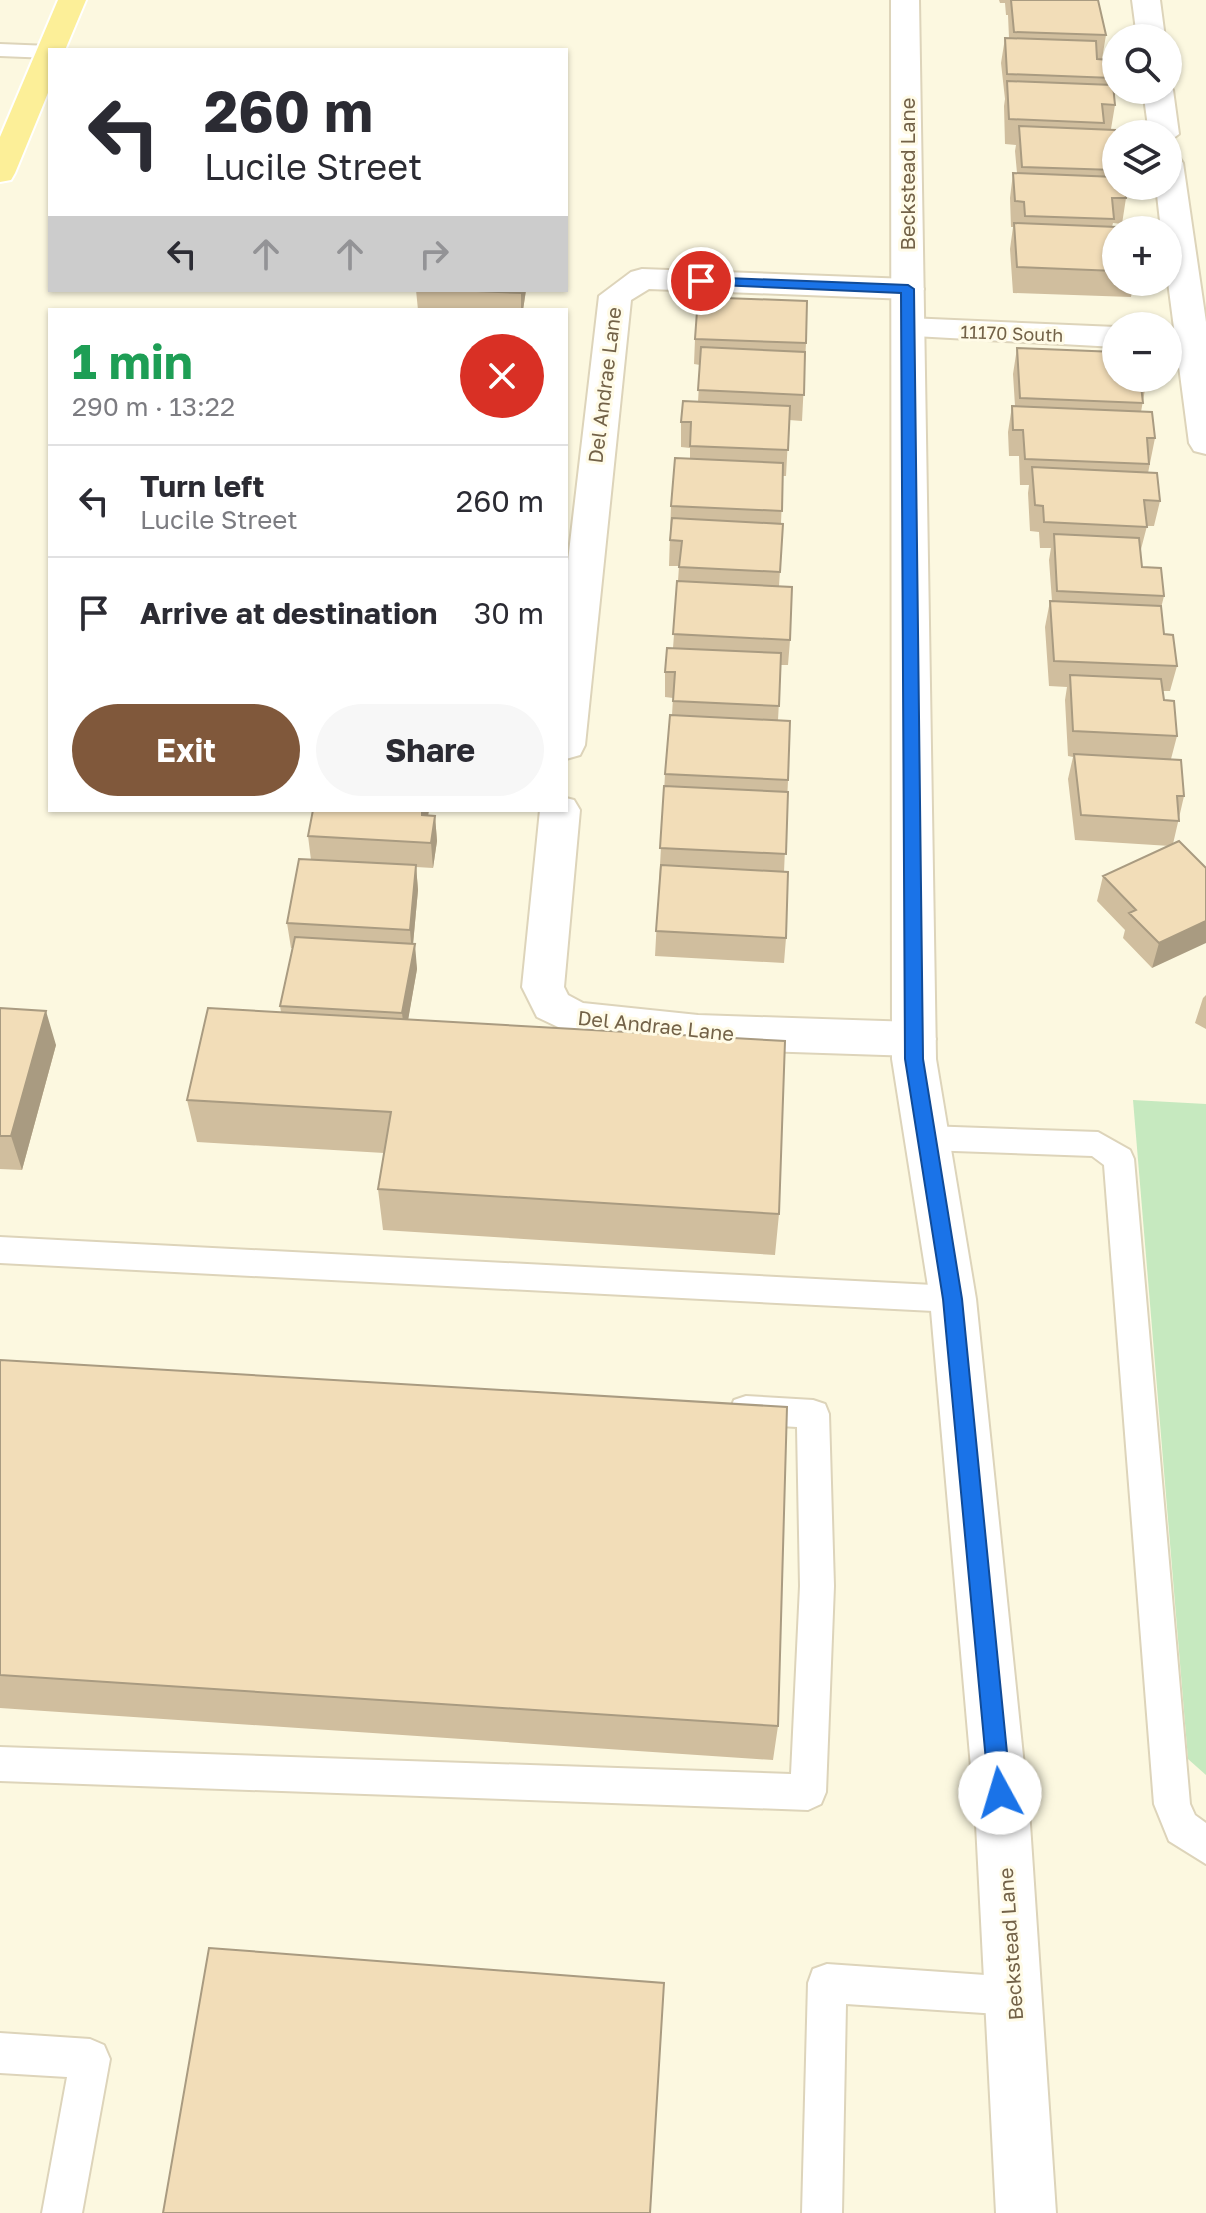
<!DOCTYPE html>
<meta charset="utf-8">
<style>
:root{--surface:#fff;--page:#f7f7f7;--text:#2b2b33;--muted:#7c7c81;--line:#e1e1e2;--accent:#80583b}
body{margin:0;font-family:"Golos Text",sans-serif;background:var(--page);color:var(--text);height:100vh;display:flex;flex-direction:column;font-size:30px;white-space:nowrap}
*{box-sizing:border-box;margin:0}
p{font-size:26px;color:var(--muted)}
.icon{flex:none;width:44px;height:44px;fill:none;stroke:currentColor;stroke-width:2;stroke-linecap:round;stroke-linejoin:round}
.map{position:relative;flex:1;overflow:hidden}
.details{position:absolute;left:48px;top:308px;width:520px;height:504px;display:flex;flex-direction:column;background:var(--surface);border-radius:0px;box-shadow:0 2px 6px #0004}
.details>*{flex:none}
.banner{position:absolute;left:48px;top:48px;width:520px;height:244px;border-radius:0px;box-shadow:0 2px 6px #0004;background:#fff;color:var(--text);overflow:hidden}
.tools{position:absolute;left:1102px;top:24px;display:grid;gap:16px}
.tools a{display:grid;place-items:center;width:80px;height:80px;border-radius:50%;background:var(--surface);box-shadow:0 2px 6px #0004;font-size:40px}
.pin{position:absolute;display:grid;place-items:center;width:68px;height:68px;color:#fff;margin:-34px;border:4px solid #fff;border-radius:50%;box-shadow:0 2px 8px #0007}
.me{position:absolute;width:88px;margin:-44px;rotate:354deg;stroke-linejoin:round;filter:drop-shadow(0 0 6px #0008)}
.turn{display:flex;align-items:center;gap:28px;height:168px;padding:0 24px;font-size:36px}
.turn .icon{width:104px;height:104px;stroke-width:2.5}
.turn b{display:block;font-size:56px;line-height:68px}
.lanes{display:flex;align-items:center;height:76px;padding:0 24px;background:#0003;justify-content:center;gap:40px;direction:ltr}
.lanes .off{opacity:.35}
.round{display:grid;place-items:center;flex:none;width:84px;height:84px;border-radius:42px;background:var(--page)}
.headline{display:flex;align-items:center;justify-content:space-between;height:136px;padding:0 24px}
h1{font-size:48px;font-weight:700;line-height:60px;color:#1e9e55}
.action{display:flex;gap:16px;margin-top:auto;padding:16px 24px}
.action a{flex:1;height:92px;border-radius:48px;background:var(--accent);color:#fff;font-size:32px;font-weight:700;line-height:92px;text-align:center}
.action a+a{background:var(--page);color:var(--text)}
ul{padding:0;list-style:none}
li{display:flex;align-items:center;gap:24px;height:112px;padding:0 24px;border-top:2px solid var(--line)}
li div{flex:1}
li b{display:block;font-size:30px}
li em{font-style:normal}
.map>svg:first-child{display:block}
</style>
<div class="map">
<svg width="1206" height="2213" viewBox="0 0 1206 2213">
<rect width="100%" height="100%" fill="#fcf8e0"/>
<path fill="#c6e9bf" d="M1133,1100l73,4v671l-18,-16z"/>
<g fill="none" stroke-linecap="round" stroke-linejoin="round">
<defs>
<path id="service" d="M0,44l50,2 8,4h-8v8l-50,-2z
M926,1126l172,6 32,18 4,9 56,645 5,11 11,8v41l-37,-23 -15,-37 -50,-639 -12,-9 -166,-6 -11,-3 -4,-9 4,-9z
M0,1237l953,49 11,4 5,9 -5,9 -11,4 -953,-49z
M746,1396l67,4 12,4 4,10 5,172 -8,206 -5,12 -13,6 -808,-29v-34l791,27 9,-188 -3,-159 -51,-3 -12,-4 -4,-10 4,-10z
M827,1964l187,13 14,5 5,14 -5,14 -14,5 -168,-11 -4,209h-40l6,-230 5,-14z
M0,2033l90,6 14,6 6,14 -28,154h-40l25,-136 -67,-4z"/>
<path id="minor" d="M1132,0h28l5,38h-28z
M1168,84l5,6 6,44 -11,8v-8h-19l-6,-44h25z
M1168,154l11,3 4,6 23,159v132l-12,-3 -5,-8 -21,-161v-52h-7l-5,-44h12z
M642,269l266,10 11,3 5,7 -5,7 -11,3 -259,-10 -18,11 -46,445 -5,10 -14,4v-181l33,-282 32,-24z
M908,318l208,9v20l-220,-12 -4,-7 4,-7z
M566,798l8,2 6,10 -16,177 4,8 15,8 115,12 216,7 15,5 7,12 -7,12 -15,5 -216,-7 -123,-14 -38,-18 -15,-30 18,-177h26z"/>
<path id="tertiary" d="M891,0h28l17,1059 40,240 54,525 26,389h-60l-20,-389 -46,-525 -38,-240z"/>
<path id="primary" d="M58,0h28l-21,50h-15v38l-35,85 -4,7 -11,2v-45z"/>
</defs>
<use href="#service" stroke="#ddd4ba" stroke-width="4"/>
<use href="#minor" stroke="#ddd4ba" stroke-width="4"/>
<use href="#tertiary" stroke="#ddd4ba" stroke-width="4"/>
<use href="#primary" stroke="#fff" stroke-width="4"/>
<use href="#service" fill="#fff" fill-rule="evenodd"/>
<use href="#minor" fill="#fff" fill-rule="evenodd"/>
<use href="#tertiary" fill="#fff" fill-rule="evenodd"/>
<use href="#primary" fill="#fcef98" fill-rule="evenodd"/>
</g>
<path fill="#d0be9e" d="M999,0h99l8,35 -4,24 11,19 -2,7 4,20 -4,24 4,41 -2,7 13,21 -4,26 -9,-1 -1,4 4,3v52h18l-3,15 -118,-4 -3,-44 3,-22h-2l-1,-29 3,-25h4l-2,-22 1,-6 -11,-1 -1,-38 1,-7 -4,-36 4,-25h4l-1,-23h-2l-1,-12h-5z
M416,290h110l-3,20h-105z
M695,339l111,4 -4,78 -13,-1 -3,56h-3l-2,47 2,1 -4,62 11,54 -2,25h-7l-3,55 10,60 -4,92 2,66 -2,25 -129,-7 10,-182 7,-59 1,-17 -8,-1v-25l8,-24 5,-67 1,-15h-10l2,-60 19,-47v-11l-9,-1v-25l17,-20 2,-37 -6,-1z
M1017,348l130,30 -6,34 14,26 -7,35 12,28 -6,25h-7l-7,27 2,14 22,29 -3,12 3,26 13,32 -7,25h-8l2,9 13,36 -6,23 13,37 -11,48 33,24 -54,100 -29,-30 2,-8 -28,-29 6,-25 67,-30 -95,-6 -7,-61 5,-22 -5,-1 -3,-56 2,-13 -18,-1 -4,-59 5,-26h2l-3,-41 2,-12h-11l-1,-16 -9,-1 -2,-38 1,-8h-9l-1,-29h-10l-1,-24 4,-26h3l-2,-32z
M313,810h116l-1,5 7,1 2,25 -4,27 -17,-1 2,23 -5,54 4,25 -9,50 371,195 -4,41 -392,-25 -5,-41 6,-36 -187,-11 -10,-42 94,-88 -1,-6 13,-58h-2l-4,-25 24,-63 -3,-24z
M1206,995v34l-11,-6 8,-25z
M0,1008l56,37 -34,125 -22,-1z
M0,1360l778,366 -5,34 -773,-52z"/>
<path fill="#a99b81" d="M521,290h5l-3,20h-2z
M422,810h7l-5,30 -2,-25z
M435,816l2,25 -4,27 -2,-25z
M416,865l2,25 -6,65 -2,-25z
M1206,921v22l-54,25 7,-25z
M415,944l2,25 -12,69 -3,-25z
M46,1011l10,34 -34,125 -11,-34z"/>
<path fill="#f2ddb8" stroke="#a99b81" stroke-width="2" d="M1011,0h87l8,35 -92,-3z
M1005,38l91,3 1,18 13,1 3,18 -106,-4z
M1007,81l106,4 2,20 -13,-1 2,19 -95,-4z
M1019,126l96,4v40l-93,-3z
M1013,173l103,4v9h9l1,12h-14l2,21 -89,-3 -1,-14 -9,-1z
M1014,223l103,4 -1,44 -99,-4z
M454,290h67v3z
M698,297l109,4 -1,42 -111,-4z
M701,347l104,5 -1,43 -106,-5z
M1017,348l99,4v26h31h-7l3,25 -123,-5z
M683,401l107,5 -2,44 -98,-4 1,-24h-10z
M1012,406l140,6 3,26h-8l2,26 -124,-5 -2,-29h-10z
M675,458l108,5 -1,48 -111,-5z
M1032,467l125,6 3,28 -16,-1 3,27 -103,-5 -1,-16 -8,-1z
M672,518l111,6 -3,48 -101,-5 3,-26 -12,-1z
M1054,534l85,4 3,29 19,1 3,28 -107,-5z
M677,581l115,6 -2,53 -117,-6z
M1050,601l111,5 3,28 9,1 4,31 -123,-5z
M667,648l114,5 -2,53 -106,-5 2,-29h-10z
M1070,675l91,4 3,21 10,1 3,35 -104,-5z
M670,715l120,6 -2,59 -123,-6z
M1074,754l107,6 3,36h-7l2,25 -98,-6z
M664,786l124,6 -2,62 -126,-6z
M313,810h109v5l13,1 -4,27 -123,-7z
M1179,841l27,27v53l-47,22 -30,-30 7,-3 -33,-34z
M299,859l117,6 -6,65 -123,-7z
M661,865l127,7 -2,66 -130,-7z
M295,937l120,7 -13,69 -122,-7z
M0,1008l46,3 -35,125h-11z
M208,1008l577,33 -6,173 -401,-25 13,-77 -204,-12z
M0,1360l787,47 -9,319 -778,-51z
M209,1948l455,35 -14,230h-487z"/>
<path fill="#1a73e8" stroke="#114b97" stroke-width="2" d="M701,277l207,8 6,4 9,770 39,240 49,494 -3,8 -8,3 -8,-3 -3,-8 -46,-494 -38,-240 -4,-766 -205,-9v-6z"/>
<g text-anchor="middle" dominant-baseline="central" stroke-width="6" stroke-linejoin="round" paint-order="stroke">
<g font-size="18" fill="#736248" stroke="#fffbe7">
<text transform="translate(1012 333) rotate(2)">11170 South</text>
</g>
<g font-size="20" fill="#736248" stroke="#fffbe7">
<text transform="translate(907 174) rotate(-90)">Beckstead Lane</text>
<text transform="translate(604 385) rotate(-83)">Del Andrae Lane</text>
<text transform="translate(656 1025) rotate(6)">Del Andrae Lane</text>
<text transform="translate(1010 1944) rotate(-94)">Beckstead Lane</text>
</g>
</g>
</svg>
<div class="tools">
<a><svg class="icon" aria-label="search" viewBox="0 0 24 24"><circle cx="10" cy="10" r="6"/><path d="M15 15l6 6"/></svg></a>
<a><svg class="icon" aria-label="layers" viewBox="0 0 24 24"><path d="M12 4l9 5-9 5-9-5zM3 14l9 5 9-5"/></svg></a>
<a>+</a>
<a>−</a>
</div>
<div class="pin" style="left:701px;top:281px;background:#d93025"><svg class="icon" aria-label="arrive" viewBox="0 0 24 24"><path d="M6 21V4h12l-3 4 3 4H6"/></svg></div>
<svg class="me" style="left:1000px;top:1793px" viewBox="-20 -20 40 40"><circle r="19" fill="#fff"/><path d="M0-13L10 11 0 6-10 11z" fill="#1a73e8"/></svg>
<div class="banner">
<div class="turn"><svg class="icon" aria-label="left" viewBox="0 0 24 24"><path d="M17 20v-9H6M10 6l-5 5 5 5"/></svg><div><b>260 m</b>Lucile Street</div></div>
<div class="lanes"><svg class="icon" aria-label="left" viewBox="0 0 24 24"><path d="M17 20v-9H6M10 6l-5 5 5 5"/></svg><svg class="icon off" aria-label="ahead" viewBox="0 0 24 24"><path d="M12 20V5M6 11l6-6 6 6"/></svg><svg class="icon off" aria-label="ahead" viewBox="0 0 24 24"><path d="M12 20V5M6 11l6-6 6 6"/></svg><svg class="icon off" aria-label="right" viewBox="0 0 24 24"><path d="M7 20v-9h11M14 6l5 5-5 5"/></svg></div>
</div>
<section class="details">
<div class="headline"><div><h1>1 min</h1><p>290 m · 13:22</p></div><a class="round" style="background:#d93025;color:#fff"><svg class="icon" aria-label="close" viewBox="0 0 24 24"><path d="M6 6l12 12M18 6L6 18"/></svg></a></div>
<ul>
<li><svg class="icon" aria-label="left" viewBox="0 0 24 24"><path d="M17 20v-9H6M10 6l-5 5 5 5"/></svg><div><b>Turn left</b><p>Lucile Street</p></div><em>260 m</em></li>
<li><svg class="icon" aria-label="arrive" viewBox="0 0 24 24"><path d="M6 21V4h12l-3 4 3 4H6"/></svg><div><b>Arrive at destination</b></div><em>30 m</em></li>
</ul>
<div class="action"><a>Exit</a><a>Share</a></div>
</section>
</div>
